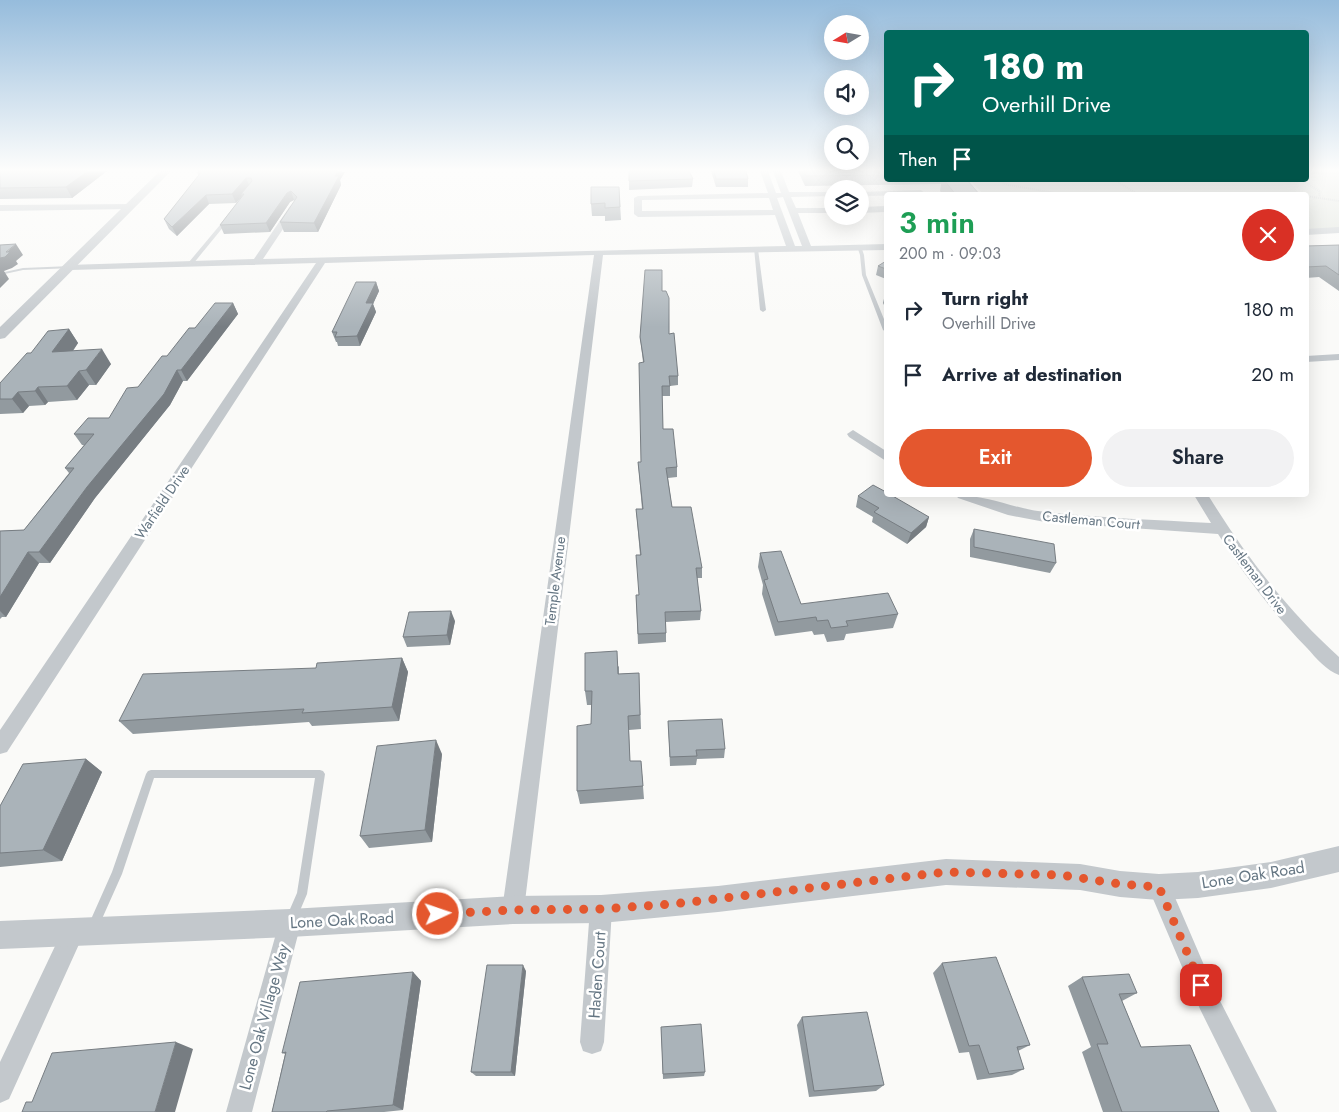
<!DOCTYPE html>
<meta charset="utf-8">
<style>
:root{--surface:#fff;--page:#f2f2f3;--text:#1f2937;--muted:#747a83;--accent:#e4572e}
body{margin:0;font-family:Jost,sans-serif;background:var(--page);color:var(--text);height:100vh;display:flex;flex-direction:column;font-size:19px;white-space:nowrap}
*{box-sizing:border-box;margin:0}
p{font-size:16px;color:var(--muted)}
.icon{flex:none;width:28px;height:28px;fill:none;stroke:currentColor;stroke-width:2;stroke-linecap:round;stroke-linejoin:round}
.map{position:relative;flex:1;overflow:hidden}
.panel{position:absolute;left:884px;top:192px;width:425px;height:305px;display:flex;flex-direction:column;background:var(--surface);border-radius:5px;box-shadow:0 5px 20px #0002}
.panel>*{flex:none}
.hud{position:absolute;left:884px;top:30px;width:425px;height:152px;border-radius:5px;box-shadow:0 5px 20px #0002;background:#00695c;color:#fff;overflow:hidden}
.needle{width:32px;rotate:259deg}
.fabs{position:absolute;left:824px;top:15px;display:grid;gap:10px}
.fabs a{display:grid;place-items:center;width:45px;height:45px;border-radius:50%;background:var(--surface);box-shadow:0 5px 20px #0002;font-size:25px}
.pin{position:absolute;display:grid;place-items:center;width:42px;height:42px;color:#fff;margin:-21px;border-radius:10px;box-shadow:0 2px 8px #0006}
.me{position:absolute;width:55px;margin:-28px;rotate:87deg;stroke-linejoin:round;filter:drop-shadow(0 0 4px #0008)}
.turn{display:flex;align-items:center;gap:18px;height:105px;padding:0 15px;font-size:22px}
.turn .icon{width:65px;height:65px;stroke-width:2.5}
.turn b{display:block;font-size:35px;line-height:42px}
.then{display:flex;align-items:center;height:48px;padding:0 15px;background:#0003;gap:10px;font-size:19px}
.round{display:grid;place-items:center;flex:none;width:52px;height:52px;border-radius:26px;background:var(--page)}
.head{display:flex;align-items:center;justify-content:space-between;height:85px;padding:0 15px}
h1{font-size:30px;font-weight:600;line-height:38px;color:#1e9e55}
.button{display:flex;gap:10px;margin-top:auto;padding:10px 15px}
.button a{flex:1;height:58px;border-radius:30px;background:var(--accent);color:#fff;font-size:20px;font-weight:600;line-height:58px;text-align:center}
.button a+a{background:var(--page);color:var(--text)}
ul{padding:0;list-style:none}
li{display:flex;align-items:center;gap:15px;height:65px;padding:0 15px}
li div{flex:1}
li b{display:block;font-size:19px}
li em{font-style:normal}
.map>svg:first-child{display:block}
</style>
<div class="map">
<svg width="1339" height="1112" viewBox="0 0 1339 1112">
<rect width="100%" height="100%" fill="#fafaf8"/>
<path fill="#dadfd7" d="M1306,171h33v59l-33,2v-37h-322l-14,-15h336z"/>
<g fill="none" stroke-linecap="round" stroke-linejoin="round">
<path stroke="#bbbfc2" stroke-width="2" stroke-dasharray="1 1" stroke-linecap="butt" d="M995,180l14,5 57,10
M1115,180l24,15
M1302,180l17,11 1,6
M1292,193l3,2
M1306,196l33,5"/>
<path fill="#c3c8cc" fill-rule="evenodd" d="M225,219l4,1 -36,44h-4v-2z
M857,246h4l3,9 2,20 20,49v8l-3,-2 -21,-55 -2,-20z
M754,248l4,1 8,61 -3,2 -3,-2z
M71,266l2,1v1l-50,2 -23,5v-2l23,-5z
M151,770h169l3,1 2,3 -18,120 -11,26 -4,1 -4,-1 -1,-4 10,-23 18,-115h-161l-32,96 -25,56 -4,1 -4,-1 -1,-4 24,-54 34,-98 2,-3z"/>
<path fill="#c3c8cc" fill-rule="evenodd" d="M760,171h8l8,22h5l-8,-22h8l8,21h43v4l-41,1 5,11h36v5h-34l13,33 75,-2v6l-283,5 -79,655 -3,8 -8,3 -8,-3 -3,-8 92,-655 -269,8 -318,489 -7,2v-24l316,-467 -245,7 -5,-3 2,-2 186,-6 36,-53 3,-1 4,3 -34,51 523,-13 -11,-31 -137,2 -4,-3v-16l4,-2 130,-3zM783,197l19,49h-7l-18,-48zM769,198l4,12 -131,1v-11z
M921,190l6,5 -67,1v-4z
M134,204l1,2 -4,3 -131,2v-6z
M886,206v6l-26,1v-6z
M1339,227v6l-33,2v-6z
M1339,354v6l-33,2v-6z
M853,430l33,21v10l-37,-24 -2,-3z
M956,495c32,0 58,14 90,17 55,6 110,8 165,11l-17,-28h14c37,60 79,115 131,162v18c-12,-4 -23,-17 -32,-27 -34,-35 -63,-73 -89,-114l-173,-12 -37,-7 -50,-17z
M1159,876l8,3 49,114 61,119h-26l-51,-103 -52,-122 3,-8z
M601,898l8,3 3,8 -8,133 -3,9 -9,3 -9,-3 -3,-9 10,-133 3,-8z
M290,912l8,3 3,8 -49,189h-26l53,-189 3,-8z
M74,920l8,3 3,8 -76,168 -9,4v-41l66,-139z"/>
<path fill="#c3c8cc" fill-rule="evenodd" d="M160,171h11l-166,167 -5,1v-12z
M1339,846v26l-68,16 -73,10 -39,2 -39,-3 -40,-7 -134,-5 -228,27 -117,11 -88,1 -223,13 -290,12v-28l290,-12 223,-13 88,-1 117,-9 228,-27 134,5 40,7 39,3 39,-2 73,-10z"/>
</g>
<path fill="#929a9f" d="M0,171h107l-35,27 -72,1z
M629,171l64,8 -1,8 -63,3z
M711,171h35l2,8v8h-32z
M798,171h88v9h81l13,15h-37l-3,-4 1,-7 -136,2z
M197,172h148l-5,8 1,5 -23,47h-34l-4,-10 15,-21 -1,-1 -4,2 -20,30 -46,2 -4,-9 22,-29 -6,7 -27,1 -32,32 -8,-7 -5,-10 35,-43z
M619,187l2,33 -16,1v-5h-13l-1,-12z
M1339,245v46l-20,-14 -13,1v-32z
M886,261v18l-10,-4 2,-9z
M376,282l3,9 -6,13 3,8 -16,34h-22l-1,-4h-1l-4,-10z
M886,290v19l-3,-6z
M663,291l6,43 9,42v9l-8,1v10h-8l1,33 14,38v10l-9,1 4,29 30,61v10h-5l4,33 -1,9 -34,2v20l-28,2 -2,-49h3l1,-40 -4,-46h6l-4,-47h3l2,-100 -3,-25z
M233,303l5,11 -51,67h-4l-13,24 -75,93 -45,65h-11l-33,54h-4l-2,2v-88l24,-1 45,-57 -4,-5 19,-23h-2l-8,-11 35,-16 58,-62 28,-28z
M69,329l9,14 -5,8 38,13 -15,21h-7l-12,15 -29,2 -3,3 -16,1 -6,7 -23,1v-31l31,-30z
M858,496l71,21 -3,10 -19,17 -35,-22 1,-5 -17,-10z
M974,529l82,34 -6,10 -80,-16v-18z
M760,553l41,51 97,10 -5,14 -47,6 -2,6 -17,2 -3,-8 -10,1 -2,-4 -37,5 -13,-42 1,-9 -5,-18z
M455,621l-5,24 -43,2 -4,-10z
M402,658l6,14 -9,49 -87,5 -3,-4 -176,12 -14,-13 197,-53z
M619,666v8l20,-1 2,56 -12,1 1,31h11l3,38 -64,5 -3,-13 14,-67 1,-19h-5l-2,-14z
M668,721l57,28 -1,9 -27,1 -1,6 -26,1z
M442,754l-10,88 -63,6 -9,-12z
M86,759l16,13 -40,89 -62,6v-61z
M942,963l88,82 -12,6 6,18 -12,6 -35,5 -8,-28 -10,1 -26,-80z
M526,971l-11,105h-39l-5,-4z
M413,972l8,9 -18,129 -19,2h-112l13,-58 -3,-1z
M1082,977l55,16 -15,8 19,46 78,65h-116l-21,-60 9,-5 -23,-61z
M802,1017l82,68 -8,6 -67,6 -12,-72z
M661,1027l44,45 -1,4 -41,3z"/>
<path fill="#777d82" d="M88,171h19l-35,27 -6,-11z
M338,171l7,1 -5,8 1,5 -23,47 -4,-9z
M246,178l4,9 -9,7 1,2 -6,7 -4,-9z
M291,191l3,9 -4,2 -20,30 -4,-9 21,-30z
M206,195l3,9 -32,32 -5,-9z
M16,244l7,11 -7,6 2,3 -6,4 -8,3 5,8 -9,9v-30z
M376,282l3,9 -6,13 3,8 -16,34 -3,-10 9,-33z
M233,303l5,11 -51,67 -6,-11z
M69,329l9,14 -16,23 -10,-14z
M102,349l9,15 -15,21 -10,-15z
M177,370l6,11 -13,24 -75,93 -45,65 -11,-11 48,-65z
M79,371l10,14 -12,15 -10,-14z
M38,387l10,15 -3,3 -10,-14z
M18,392l11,14 -6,7 -11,-14z
M929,517l-3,10 -19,17 4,-11z
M28,552l11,11 -33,54 -6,-6v-14z
M451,611l4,10 -5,24 -3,-10z
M402,658l6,14 -9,49 -7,-14z
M436,740l6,14 -10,88 -7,-12z
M86,759l16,13 -40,89 -19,-11z
M523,965l3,6 -11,105 -4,-4z
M413,972l8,9 -18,129 -10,-5z
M176,1042l17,7 -18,63h-20z"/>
<path fill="#aab3b9" stroke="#777d82" d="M0,171h88l-22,16 -66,1z
M198,171h140l-3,5h4l-25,47 -34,-1 17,-25 -6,-6 -4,2 -21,30 -46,2 24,-31h-3l11,-13 -1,-3h-5l-14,16 -26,1 -34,32 -8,-8 38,-48z
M629,171h60l4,8 -64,2z
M714,171h32l2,8h-32z
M804,171h82v4l-80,1z
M944,180h23l13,15h-24z
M591,187h28l1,20 -15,1v-5l-14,1z
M16,244l-10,8h4l-5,5 -5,1v-13z
M1339,245v30l-13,-9 -20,1v-21z
M886,261v8l-8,-3z
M645,270h17v21h4l3,7v36l5,-1 4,43h-9l1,10h-8l1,43h10l4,38 -11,1 6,39h19l11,61h-6l5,43 -36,1 1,21 -28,1 -2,-39h3l-3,-40h5l-5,-46h7l-5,-47h3l-2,-99 5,-1 -4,-25z
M356,282h20l-10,21h7l-16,33 -22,1 2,-5h-5z
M215,303h18l-52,67h-4l-13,24 -77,93 -48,65h-11l-28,45v-66l24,-1 50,-62h-9l29,-34h-20l14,-16h21l18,-30 11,-1 24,-31h5l22,-28h6z
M69,329l-17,23 50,-3 -16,21 -7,1 -12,15 -29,1 -3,4 -17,1 -6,7h-12v-16l27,-30h4l17,-22z
M873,485l13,7v3h5l38,22 -18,16 -37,-21 5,-4 -21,-12z
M974,529l80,15 2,19 -82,-16z
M781,551l20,53 87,-11 10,21 -52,7 2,5 -17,2 -3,-8 -11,1 -1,-4 -38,5 -14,-42 4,-1 -8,-26z
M451,611l-4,24 -44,2 6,-25z
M617,651l1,23 21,-1 1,42 -12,1 2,45h11l2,25 -66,5v-65l14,-2 1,-33h-7v-38z
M402,658l-10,49 -90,6 2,-4 -185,12 24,-47 173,-6 1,-5z
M722,719l3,30 -29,1 1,6 -27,1 -2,-36z
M436,740l-11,90 -65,6 17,-90z
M86,759l-43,91 -43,3v-47l23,-42z
M996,957l34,88 -13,2 7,22 -35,5 -10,-29 -10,1 -27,-83z
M487,965h36l-12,107h-40z
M413,972l-20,133 -66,6 -1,1h-54l14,-60 -4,1 18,-71z
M1129,974l8,19 -18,1 22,53 49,-2 29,67h-97l-25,-68h11l-26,-67z
M867,1012l17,73 -70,6 -12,-74z
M701,1024l4,48 -42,2 -2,-47z
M176,1042l-21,70h-133l4,-10h6l20,-49z"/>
<linearGradient id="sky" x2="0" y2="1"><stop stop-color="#96bcdc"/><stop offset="0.52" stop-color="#fdfdfc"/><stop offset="1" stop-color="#fdfdfc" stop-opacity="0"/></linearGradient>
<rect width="1339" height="327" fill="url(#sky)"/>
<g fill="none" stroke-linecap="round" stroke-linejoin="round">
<path stroke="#e4572e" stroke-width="9" stroke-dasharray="0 16.2" d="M438,914l75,-4 88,-1 72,-5 273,-32 115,3 59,9 39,3 42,98"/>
</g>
<g text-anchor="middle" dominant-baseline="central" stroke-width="5" stroke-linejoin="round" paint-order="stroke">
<g font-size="14" fill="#657683" stroke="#fff">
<text transform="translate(162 502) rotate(-56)">Warfield Drive</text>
<text transform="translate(1091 520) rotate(5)">Castleman Court</text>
<text transform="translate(1255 574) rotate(53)">Castleman Drive</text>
<text transform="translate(555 581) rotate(-83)">Temple Avenue</text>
</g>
<g font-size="16" fill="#657683" stroke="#fff">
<text transform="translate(1253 875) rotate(-9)">Lone Oak Road</text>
<text transform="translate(342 920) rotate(-3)">Lone Oak Road</text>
<text transform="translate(597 975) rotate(-86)">Haden Court</text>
<text transform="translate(264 1017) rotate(-75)">Lone Oak Village Way</text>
</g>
</g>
</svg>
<div class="fabs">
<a><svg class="needle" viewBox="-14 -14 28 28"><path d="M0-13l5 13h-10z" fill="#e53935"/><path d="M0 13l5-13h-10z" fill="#747a83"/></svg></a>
<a><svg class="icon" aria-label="sound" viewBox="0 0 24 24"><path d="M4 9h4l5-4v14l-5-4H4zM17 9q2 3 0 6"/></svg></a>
<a><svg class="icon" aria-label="search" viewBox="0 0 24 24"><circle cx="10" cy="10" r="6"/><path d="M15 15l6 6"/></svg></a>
<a><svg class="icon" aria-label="layers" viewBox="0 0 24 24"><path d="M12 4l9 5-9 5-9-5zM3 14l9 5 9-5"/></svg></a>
</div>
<div class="pin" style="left:1201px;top:985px;background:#d93025"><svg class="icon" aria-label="arrive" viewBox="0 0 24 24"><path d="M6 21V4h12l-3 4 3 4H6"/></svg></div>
<svg class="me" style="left:438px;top:914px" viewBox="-20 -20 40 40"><circle r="17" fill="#e4572e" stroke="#fff" stroke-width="3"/><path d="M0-11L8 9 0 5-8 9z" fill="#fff"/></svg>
<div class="hud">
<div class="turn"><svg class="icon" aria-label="right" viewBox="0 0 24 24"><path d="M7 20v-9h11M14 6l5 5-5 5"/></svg><div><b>180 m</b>Overhill Drive</div></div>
<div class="then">Then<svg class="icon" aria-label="arrive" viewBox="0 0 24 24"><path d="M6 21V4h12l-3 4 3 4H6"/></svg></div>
</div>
<section class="panel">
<div class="head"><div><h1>3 min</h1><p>200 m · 09:03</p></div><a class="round" style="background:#d93025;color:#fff"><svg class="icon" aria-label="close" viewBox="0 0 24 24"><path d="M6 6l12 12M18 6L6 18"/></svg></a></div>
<ul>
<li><svg class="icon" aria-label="right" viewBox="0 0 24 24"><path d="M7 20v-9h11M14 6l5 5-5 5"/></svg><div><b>Turn right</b><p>Overhill Drive</p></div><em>180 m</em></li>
<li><svg class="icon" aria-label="arrive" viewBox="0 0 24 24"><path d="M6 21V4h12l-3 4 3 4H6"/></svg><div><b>Arrive at destination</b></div><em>20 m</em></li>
</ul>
<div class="button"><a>Exit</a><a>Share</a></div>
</section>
</div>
